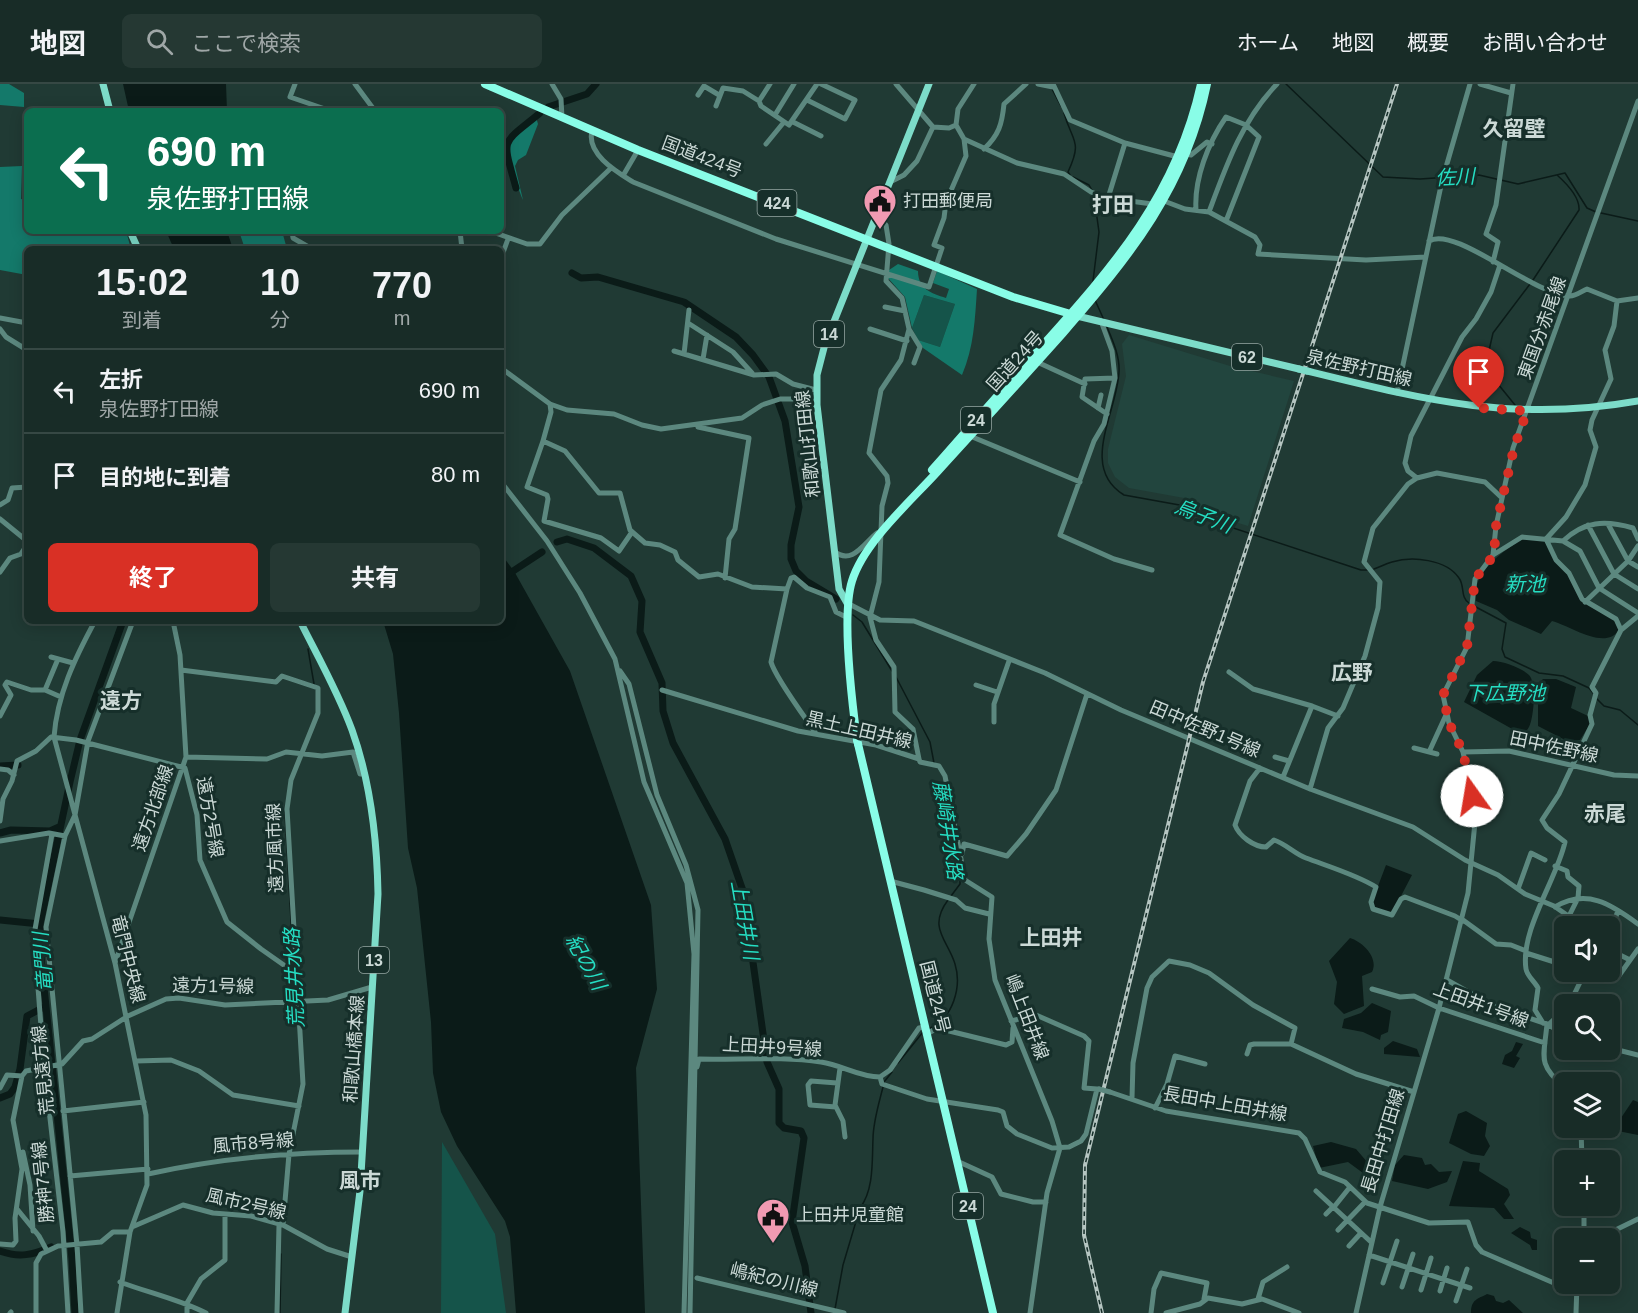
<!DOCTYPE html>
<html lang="ja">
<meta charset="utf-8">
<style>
:root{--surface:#182c27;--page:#253833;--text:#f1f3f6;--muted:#9fa7a7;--line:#364844;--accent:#d93025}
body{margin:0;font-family:Arial,"Noto Sans JP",sans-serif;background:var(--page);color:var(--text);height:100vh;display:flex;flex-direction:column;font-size:22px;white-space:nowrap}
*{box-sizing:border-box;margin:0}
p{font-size:20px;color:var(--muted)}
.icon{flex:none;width:33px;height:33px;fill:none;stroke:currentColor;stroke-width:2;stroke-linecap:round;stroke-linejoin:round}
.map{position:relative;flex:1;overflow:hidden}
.drawer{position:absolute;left:24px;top:162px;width:480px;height:378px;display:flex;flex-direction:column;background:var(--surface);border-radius:9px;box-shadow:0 3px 15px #0003,0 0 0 2px var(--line)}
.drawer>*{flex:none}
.banner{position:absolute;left:24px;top:24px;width:480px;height:126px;border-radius:9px;box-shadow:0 3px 15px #0003,0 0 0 2px var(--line);background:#0b6e4f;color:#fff;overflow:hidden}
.fabs{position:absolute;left:1554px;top:832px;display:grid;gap:12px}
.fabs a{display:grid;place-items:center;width:66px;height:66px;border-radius:9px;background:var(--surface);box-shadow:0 3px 15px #0003,0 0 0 2px var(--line);font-size:30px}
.pin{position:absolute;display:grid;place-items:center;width:51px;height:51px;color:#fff;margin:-62px -26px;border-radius:50% 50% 50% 0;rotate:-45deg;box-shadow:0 0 6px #0007}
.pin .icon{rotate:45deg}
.me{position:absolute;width:66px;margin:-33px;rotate:347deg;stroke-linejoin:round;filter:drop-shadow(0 0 4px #0008)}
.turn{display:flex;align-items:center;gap:21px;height:126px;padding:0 24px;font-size:27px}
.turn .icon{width:78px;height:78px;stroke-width:2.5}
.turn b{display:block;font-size:42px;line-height:51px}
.eta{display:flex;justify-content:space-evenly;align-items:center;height:102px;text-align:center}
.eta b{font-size:36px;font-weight:700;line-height:42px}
.action{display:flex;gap:12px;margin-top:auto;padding:12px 24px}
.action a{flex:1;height:69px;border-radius:9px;background:var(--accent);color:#fff;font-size:24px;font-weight:700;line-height:69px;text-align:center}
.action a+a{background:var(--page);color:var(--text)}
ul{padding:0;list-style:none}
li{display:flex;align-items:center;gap:18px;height:84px;padding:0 24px;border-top:2px solid var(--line)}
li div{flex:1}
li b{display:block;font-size:22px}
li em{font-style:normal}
header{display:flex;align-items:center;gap:36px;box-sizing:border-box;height:84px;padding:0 30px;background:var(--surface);border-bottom:2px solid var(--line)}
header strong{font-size:28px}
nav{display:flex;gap:33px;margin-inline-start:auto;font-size:21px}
.search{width:420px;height:54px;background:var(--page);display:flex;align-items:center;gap:15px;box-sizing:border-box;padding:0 21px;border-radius:9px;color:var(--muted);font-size:22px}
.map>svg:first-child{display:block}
</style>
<header>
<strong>地図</strong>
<div class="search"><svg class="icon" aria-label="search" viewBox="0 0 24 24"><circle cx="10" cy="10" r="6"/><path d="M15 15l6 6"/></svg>ここで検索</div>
<nav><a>ホーム</a><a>地図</a><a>概要</a><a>お問い合わせ</a></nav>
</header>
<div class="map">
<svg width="1638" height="1229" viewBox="0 0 1638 1229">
<rect width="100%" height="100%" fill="#203a34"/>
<path fill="#22453e" d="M1129,251l101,31 64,15 -46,145 -42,-13 -9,-6 -2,-7 -66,-12 -14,-11 -7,-14v-14l18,-73 -4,-32z"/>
<path fill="#15544a" d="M924,211l31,9 -15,43 -22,-7 -6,-12z
M442,1058l53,92 11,79h-65z"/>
<path fill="#14796a" d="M0,0h9l15,9v14l-24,-2z
M536,33l2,7 -12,31 -8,5 -3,6 8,34c-5,-12 -19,-50 -13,-61 4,-9 19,-16 26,-22z
M22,82l-1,33 6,1v31h99l5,18h-104v26l-27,-5v-103z
M239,147h43l5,18h-42z
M898,180l20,7c0,18 13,22 28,27l3,-9 -16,-6 4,-12 40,18c-2,30 -3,58 -15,86l-39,-27 -5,-8 22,7 15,-43 -31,-9 -12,33 -7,-31 -17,-19 1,-8z"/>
<path fill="#0b1b18" d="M123,0h103l1,27h-98z
M166,147h61l6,18h-59z
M1524,454l21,3 23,33 14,27 32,19 5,10c-14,21 -48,-4 -67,-9l-11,13 -32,-14 -12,-10 -21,-9c-5,-29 26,-49 48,-63z
M501,470l13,17 56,100 81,234 6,84 -21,79 9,245h-129l-6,-76 -5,-16 -48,-75 -16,-34 -8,-39 -2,-51 -14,-134 -9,-40 -9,-135 -6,-59 -10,-33h118z
M1493,577c10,0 29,7 36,14 8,7 5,49 -2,55h-13l-50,-28 13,-27z
M1543,595h13l20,8 -5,21 17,8 2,8 -10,16 -13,1 -29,-15v-42z
M1386,781l26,10 -21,40 -13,-4 -6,-9z
M1350,854c13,4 29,20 22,34l-10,4 2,30 -20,8 -10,-10 3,-22 -8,-21z
M1372,919l19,8 -3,21 -7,3 -1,5 -17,-8 -21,-4 2,-9 17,-6z
M1393,957l24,8 3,8 -36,-3v-6z
M1516,958l7,2 -7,12 4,2 -6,10 -12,-4 3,-9 7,-4z
M1633,1016l5,2v33l-25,-5z
M1466,1027l21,12 -2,13 5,10 -6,10 -13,-2 -22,-11 9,-29z
M1331,1058l25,7 18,21 -11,3 -15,-11 -29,6 -6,-22z
M1404,1071l18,3 3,7 6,-1 8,8 13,-1 -5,11 -19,7 -36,-8 3,-16z
M1463,1077l17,2 -1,8 29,18 2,6 -6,9 10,15h-10l-10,-11 -45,-2z
M1520,1143l10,5 1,6 6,2v10h-5l-2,-5 -19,-12z
M1487,1210l7,2 2,5 7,2 6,-3 14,13h-52c0,-14 7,-14 16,-19z"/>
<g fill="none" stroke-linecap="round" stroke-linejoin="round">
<path stroke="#0b1b18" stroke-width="1.5" d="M1286,0l97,93 37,2 59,-4 39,9 47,-11 22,35 9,4
M1052,5l9,17
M1064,29c8,29 19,27 4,59l2,3
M1073,93l16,8 4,7
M1601,129l37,8
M1533,196l46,-70c1,-13 -13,-27 -22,-35
M1093,197l6,-49 -5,-36
M1095,216l9,20
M1107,243c6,14 13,30 12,45 -2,41 -40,95 5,123l61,11 18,12 158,52h8
M1515,321l-30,-37 8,-35 37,-49
M1374,485c6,-2 11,-5 18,-7 20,-6 54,-3 67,16 6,8 1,19 10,25
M1474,522l32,17 -4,26 3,8 34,16 24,3 26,12 4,5
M853,531l9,7 30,49
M308,565l6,35
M896,593l34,65 4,21
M1597,615l7,7 16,4 18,15
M945,707l15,89v4l-9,12
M285,728l8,145
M930,944c23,-10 32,-41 25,-64 -7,-24 -28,-36 -7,-64
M898,979l25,-31
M884,998l8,-10
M835,1225l8,-44 17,-57c14,-18 12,-47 13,-69 0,-17 6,-36 10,-52
M280,1229l1,-59"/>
<path stroke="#0b1b18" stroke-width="7" d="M548,23l39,-13 9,-10
M516,104c-14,-52 -16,-42 24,-75
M572,189l9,5 17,-1 86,25 52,35 17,18 16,22 16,44 14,86 -8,38v14l5,12 10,10 30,18
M557,458l10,-3 27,9 37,28 11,25 -2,31 22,51 1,28 10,32 52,96 18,52 24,171 12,27v34l5,5 17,3 3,7 -12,84 13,44 6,47
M501,495l41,-27
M0,682l18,-1
M0,749l11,-3 39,1 9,-4
M0,836l40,4
M0,1014l10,-4 5,-7 5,-18 7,-53 17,-9
M0,1167c19,7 33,4 51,-4
M75,1229l-3,-54 -31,-301 -1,-34 30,-142 10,-42 43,-119"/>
<path stroke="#5c887f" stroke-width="5" d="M295,0l-5,13 41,14
M355,0l20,27
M552,0l9,15 1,19
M770,0l-11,17 2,5 28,19 28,-41
M896,0l37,43 16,1 7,-3
M1038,0l15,3
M1053,0l17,36 55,23 53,14 8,-3 5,1 16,-13 5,2
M1480,0l31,9
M698,11l6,-9 15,9
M807,16l38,19 10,-19 -34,-16
M716,22l7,-18 20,3 16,10
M363,27l2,-1
M775,31l19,-31
M793,38l28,14
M592,47c-6,23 25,41 41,51l143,57 153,48 13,-39 -8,-3 10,-27 2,-16 20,-46 -2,-17 -8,-14 2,-16 16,-25
M964,55l53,24 47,11 27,18 17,6 44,6 12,-3 21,8 24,3 46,25 5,8 -2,9 108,6 60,-3
M766,60l18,-22
M984,65c15,-14 18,-25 20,-45l22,-20
M624,90l14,-24
M890,98l14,-7 13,-14 16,-34
M1108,114l17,-55
M1196,126c-2,-31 12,-67 30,-93l20,8 13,12 -33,84
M1209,128c17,-46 33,-92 68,-128
M292,147l1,7 19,11
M460,147l2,18
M490,147l37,13h13l22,-29 49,-47
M1429,157c26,-16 104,54 141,55 6,0 12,-5 17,-7l30,12 21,-3
M501,174l7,-19
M1493,178l5,-20 -12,-8 10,-29 17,-121
M501,221v12
M885,223l20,4
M0,234l27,5
M1101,237l11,30 3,27 -11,46 -10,17 -34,94 54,24 38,11
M688,239l45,29 19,21
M0,245l6,8 21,13
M870,245l37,12
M909,245l11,18 -6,16
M674,267l80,24 22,-1 17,10 23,6
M684,270l5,-44
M703,275l4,-24
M1037,278l48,22
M501,284l49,36 1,8 -8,29 22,10 34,42h21l10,37 15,13 15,2 15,7 3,8 21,17 19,-3 34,13 35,2 4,-11 3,-1 13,11 23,9 6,15 8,4
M1397,309l45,-212 28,-97
M550,320l17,6 47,4 28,11 19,4 81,-11 20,-13 18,-6h14l23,6
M1098,324l3,-13
M1107,330l-25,-17 3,-18 30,-1
M698,343l51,11 -14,91 -6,10 -4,39
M970,352l110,46
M543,357l-16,46 20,8 1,4 -4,22 57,17 18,13 13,-19
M1417,394l-9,-7 -3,-8 6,-27 51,-99 14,-18 15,-27 9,-27
M501,398l46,59 33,52 35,66 29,123 43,101 7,71 -10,359
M0,421l8,-5 4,-12 15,-1
M0,435l27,22
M1608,440l20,37 10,6
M1588,441l26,49 24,15
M1563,457c21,-20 42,-21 70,-13l5,11
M834,467c18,15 30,-8 43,-18
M1493,471l29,-18 41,4 17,10 19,37 39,25
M0,488l10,-14 11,-4 6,-9
M787,505l-16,73c4,15 33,54 44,70
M1585,518l43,-41 10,-15
M849,520l31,16 34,1 131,52 76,37 189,79 103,38 52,33 33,15 27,19 29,12 30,21
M95,537c-20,37 -38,74 -41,116l61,226 31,152 1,70 -17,47 -13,81
M1621,546l17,-14
M51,573l22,6
M181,586l95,12 6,-6 36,12v25l-27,67 -4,29 16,275 -14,70 -6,71
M620,587l9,13 28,111 29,70 12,45 -8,403
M1229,588l24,17 59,17
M976,601l21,7
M45,606l13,-31
M662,606l136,41 78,14 43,14 -6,-30 -18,-17 -1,-45 -18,-27 -6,-23 9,-35 3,-76 6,-23 -1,-7 -18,-23 12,-63 20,-30 8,-31 -7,-31 -16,-17 3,-37 -3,-19 -9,-9
M0,632l11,-21 -6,-10 2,-3 24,8h14l16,7
M994,638v-18l15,-43
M1414,664l23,6
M1429,668l17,-37
M1463,668l46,-1 105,24 24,1
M186,673l81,2 19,-7 36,4 31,-4 7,22h5
M1275,673l14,4
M919,675l1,3 19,4 6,10 20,104 27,17 -3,42 6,41 57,141 8,27 -13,45 -17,120
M1260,684l-10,13 -15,44c4,11 19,22 31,22l8,-7c12,4 21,14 32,18 21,8 51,17 70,29l-5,15 2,7 19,6 9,-16 4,-2 50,19 8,5
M0,685l8,1 6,5
M1283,693l29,-71 26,10
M1310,705l18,-61 15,-20 22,-52 13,-48 2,-26 -16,-20 9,-34 35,-44 9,-6 20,-5 48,9 17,16
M0,737l3,-22 9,-18 5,-20 19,-10 15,-14 25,3 109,28 12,47 3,45 27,62 34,27 27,19 8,2
M52,750l-18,101 10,131 19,166 5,81
M0,757l49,-8 16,3
M962,770l2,-10 43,12 19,-22 30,-44 31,-96
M1555,782l12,5 1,6 11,9 -1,12 -9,18
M890,797l34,9 32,10 9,8 24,6
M1518,805l13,-36 14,7
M1555,823c31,-19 56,-3 83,17
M1463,836l33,24 15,1 15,6
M1610,847l8,-20
M1610,866l20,10
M1526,869l38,12
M115,879l71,-206 -6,-102 -7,-34
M1611,895l7,-2 20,-28
M1447,896l48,27 52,17 17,10
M1372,905l28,8 14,-1 25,12 106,35
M1569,921l16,-33
M1011,937l25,-6 48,21 5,5 -5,47 13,1
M1543,939l-8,-13 3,-22c-3,-6 -11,-12 -12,-19 -6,-39 31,-90 39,-127l-18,-14 -5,-8 17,-26 33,-70 -2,-9 6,-22 -4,-6 29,-57 -5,-11 -34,-20 -13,-26 -13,-13 -10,-21 20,-22 19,-32 11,-38 -6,-17 2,-10 19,-41 -6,-29 9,-24 3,-25
M1547,940c-3,33 -10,40 17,63
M1548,941l12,-11 4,1
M927,950l10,-6 69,17 6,-3 1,-14
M1610,964l28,7
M1247,970l3,-9 4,-1h37
M136,977l35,-1 28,11 34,24 66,11
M697,983l2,-8c41,1 82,-3 122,3 21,3 38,15 59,15l10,-7 29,-42 6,-1
M840,984l-5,37 8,16 2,16
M880,993l2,7 45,15 71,11 5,2 4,14 10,8 35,14 17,-1 12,-6 5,-7 11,-45h2
M0,1004l7,-13 15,1
M1110,1008l56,19 133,22 6,6 15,33 25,10 22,21 62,20 39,-1 8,23 6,7 95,41
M1132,1014l1,-35 14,-75 5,-11 17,-16 21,4 19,8 44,32 42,23 -4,16 65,30 58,18
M836,1023l-26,-2 -2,-20 3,-4 26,2
M1155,1024l12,-24 8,-28 30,8
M63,1027l81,-9
M1581,1044l1,33
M23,1068l7,33 3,46
M957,1077l35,16 9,17 32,8h13
M148,1090c71,-16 142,-22 214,-22
M70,1092l78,-7
M1316,1107l55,51
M1584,1122v33
M1334,1123l16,-20
M17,1125l22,27 8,15
M1326,1130l7,-7
M132,1143l51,-22 30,8 38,3 32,9 44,24 25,8
M1338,1146l27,-28
M1597,1155l41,-20
M0,1160l13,1 3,-4 -1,-23 7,-49 -9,-49 9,-44 4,-5 36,-7 21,-23 9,-2 36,-23 38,-17 13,-1 46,7 103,-5 44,-13
M1349,1162l12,-13
M1369,1171l101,33
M697,1194l147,35
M120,1198c29,11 58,17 86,31
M1383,1199l14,-42
M1402,1203l11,-33
M1421,1206l10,-32
M1440,1207l7,-23
M1258,1215l5,-17 24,-15
M1456,1217l11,-32
M10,1229l1,-1
M36,1229v-50l5,-9 17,-8 43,-4 12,-10h17
M81,1229l-4,-68 -31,-318 19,-91 10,-21 13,-74 45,-120
M187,1229v-10l14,-24 24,-19v-46
M277,1229l2,-88
M1151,1229l3,-24 7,-16 46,10 -3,16
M1166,1229l34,-9 8,-6 34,6 20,-5 37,14
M1356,1229l24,-106 59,-199 29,-115 8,-81 -13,-60 -14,-29 -6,-28 24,-48 8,-68 18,-24 3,-29 17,-78 125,-347
M1576,1229l1,-29"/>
<path stroke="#7ddcc9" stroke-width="7" d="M103,0l7,27
M130,147l8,18
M1077,232l222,53
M1307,287c118,29 208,52 331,30
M847,519l-8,-14 -22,-184v-30l8,-31 104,-260
M300,537c18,36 38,71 52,109 19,53 25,108 26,164l-18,297 -15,122"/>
<path stroke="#89fde7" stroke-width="8" d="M485,0l153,66 375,147 61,18
M932,386c36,-41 73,-83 109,-123 73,-81 136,-153 160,-263
M857,656c-5,-38 -16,-124 -5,-159 12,-39 59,-80 86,-110 42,-46 84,-92 125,-138 67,-77 123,-146 144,-249
M858,660l135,569"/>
<defs>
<path id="rail" d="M1102,1229l-18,-78 1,-70 118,-483 194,-598"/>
</defs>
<use href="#rail" stroke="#b5c5c1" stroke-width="4"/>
<use href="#rail" stroke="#162f2a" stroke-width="1.5" stroke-dasharray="4.5" stroke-linecap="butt"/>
<path stroke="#5c887f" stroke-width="5" d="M1099,1005l11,3"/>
<path stroke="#7ddcc9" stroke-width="7" d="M1299,285l8,2"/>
<path stroke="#89fde7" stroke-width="8" d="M857,656l1,4"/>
</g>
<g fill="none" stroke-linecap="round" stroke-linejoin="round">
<path stroke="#d93025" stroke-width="10" stroke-dasharray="0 18" d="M1472,712l-9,-44 -14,-29 -6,-28 24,-48 8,-68 19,-24 2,-29 18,-78 13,-37 -48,-3"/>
</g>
<defs>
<symbol id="civic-pin" viewBox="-11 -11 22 30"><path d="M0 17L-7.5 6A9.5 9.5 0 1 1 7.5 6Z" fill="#f19ab2" stroke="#162f2a"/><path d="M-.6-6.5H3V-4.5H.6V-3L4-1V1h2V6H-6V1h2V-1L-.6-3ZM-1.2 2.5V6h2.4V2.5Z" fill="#111"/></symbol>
</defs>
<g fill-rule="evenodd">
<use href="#civic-pin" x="861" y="98" width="38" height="52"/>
<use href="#civic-pin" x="754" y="1112" width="38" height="52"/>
</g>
<g text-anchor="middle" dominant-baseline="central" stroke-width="6" stroke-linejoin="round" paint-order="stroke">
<g fill="#162f2a" stroke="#95a6a2" stroke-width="1.5">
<rect x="757.5" y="106" width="39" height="26" rx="4.5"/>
<rect x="814" y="237" width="30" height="26" rx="4.5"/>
<rect x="1232" y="260" width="30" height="26" rx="4.5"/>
<rect x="961" y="323" width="30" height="26" rx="4.5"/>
<rect x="359" y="863" width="30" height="26" rx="4.5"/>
<rect x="953" y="1109" width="30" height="26" rx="4.5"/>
</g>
<g font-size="16" font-weight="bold" fill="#cbd9d6">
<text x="777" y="119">424</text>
<text x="829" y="250">14</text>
<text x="1247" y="273">62</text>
<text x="976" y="336">24</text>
<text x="374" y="876">13</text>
<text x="968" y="1122">24</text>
</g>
<g font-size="18" fill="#cbd9d6" stroke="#162f2a">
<text transform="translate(702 73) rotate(21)">国道424号</text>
<text transform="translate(1542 244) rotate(-70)">東国分赤尾線</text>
<text transform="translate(1015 277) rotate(-48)">国道24号</text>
<text transform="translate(1359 284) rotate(13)">泉佐野打田線</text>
<text transform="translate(808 360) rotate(-96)">和歌山打田線</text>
<text transform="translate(1205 645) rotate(23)">田中佐野1号線</text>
<text transform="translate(859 646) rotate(13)">黒土上田井線</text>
<text transform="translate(1554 663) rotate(12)">田中佐野線</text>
<text transform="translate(153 724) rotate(-71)">遠方北部線</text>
<text transform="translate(210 733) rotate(80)">遠方2号線</text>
<text transform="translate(275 764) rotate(-92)">遠方風市線</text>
<text transform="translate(128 875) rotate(76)">竜門中央線</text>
<text transform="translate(213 902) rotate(1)">遠方1号線</text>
<text transform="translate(935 913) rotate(76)">国道24号</text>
<text transform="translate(1481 921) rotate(20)">上田井1号線</text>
<text transform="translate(1027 933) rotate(69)">嶋上田井線</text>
<text transform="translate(772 963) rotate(3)">上田井9号線</text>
<text transform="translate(354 965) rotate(-86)">和歌山橋本線</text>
<text transform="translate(43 986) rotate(-96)">荒見遠方線</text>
<text transform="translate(1225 1020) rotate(10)">長田中上田井線</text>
<text transform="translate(1383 1057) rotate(-73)">長田中打田線</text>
<text transform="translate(253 1059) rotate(-5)">風市8号線</text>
<text transform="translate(43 1098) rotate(-96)">勝神7号線</text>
<text transform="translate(246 1120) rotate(13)">風市2号線</text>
<text transform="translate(774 1196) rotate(14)">嶋紀の川線</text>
</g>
<g font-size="18" fill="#cbd9d6" stroke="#162f2a" text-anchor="start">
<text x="903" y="117">打田郵便局</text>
<text x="796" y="1131">上田井児童館</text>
</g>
<g font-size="20" font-style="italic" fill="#25dec3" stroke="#162f2a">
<text transform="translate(1455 93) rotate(-3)">佐川</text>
<text transform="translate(1204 432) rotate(21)">烏子川</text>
<text x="1525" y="500">新池</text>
<text x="1505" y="609">下広野池</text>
<text transform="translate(948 746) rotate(81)">藤崎井水路</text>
<text transform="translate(745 836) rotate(80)">上田井川</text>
<text transform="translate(43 878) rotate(-95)">竜門川</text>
<text transform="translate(586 878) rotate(61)">紀の川</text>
<text transform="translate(294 894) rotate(-93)">荒見井水路</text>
</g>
<g font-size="21" font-weight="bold" fill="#cbd9d6" stroke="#162f2a">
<text x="1514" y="44">久留壁</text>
<text x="1113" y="120">打田</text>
<text x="1352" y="588">広野</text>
<text x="121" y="616">遠方</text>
<text x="1605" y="729">赤尾</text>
<text x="1051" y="853">上田井</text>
<text x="360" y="1096">風市</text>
</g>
</g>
</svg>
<div class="fabs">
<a><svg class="icon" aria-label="sound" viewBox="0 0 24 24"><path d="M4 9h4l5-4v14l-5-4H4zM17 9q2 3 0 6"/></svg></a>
<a><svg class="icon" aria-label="search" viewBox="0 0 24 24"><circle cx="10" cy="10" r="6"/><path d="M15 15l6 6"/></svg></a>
<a><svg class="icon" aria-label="layers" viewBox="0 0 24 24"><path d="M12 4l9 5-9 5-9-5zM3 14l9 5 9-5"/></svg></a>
<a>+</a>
<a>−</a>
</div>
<div class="pin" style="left:1479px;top:324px;background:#d93025"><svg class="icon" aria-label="arrive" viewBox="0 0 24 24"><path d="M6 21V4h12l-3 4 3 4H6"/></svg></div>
<svg class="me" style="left:1472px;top:712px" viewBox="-20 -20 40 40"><circle r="19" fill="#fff"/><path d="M0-13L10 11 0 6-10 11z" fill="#d93025"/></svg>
<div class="banner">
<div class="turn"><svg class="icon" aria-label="left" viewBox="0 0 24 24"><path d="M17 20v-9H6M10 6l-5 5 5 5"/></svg><div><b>690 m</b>泉佐野打田線</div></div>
</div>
<section class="drawer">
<div class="eta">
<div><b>15:02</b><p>到着</p></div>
<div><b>10</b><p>分</p></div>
<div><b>770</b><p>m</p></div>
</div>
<ul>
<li><svg class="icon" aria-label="left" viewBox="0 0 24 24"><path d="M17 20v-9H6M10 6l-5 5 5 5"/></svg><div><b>左折</b><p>泉佐野打田線</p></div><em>690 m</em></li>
<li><svg class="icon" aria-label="arrive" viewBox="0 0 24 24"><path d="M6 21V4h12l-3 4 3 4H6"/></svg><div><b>目的地に到着</b></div><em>80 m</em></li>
</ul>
<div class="action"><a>終了</a><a>共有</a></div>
</section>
</div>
